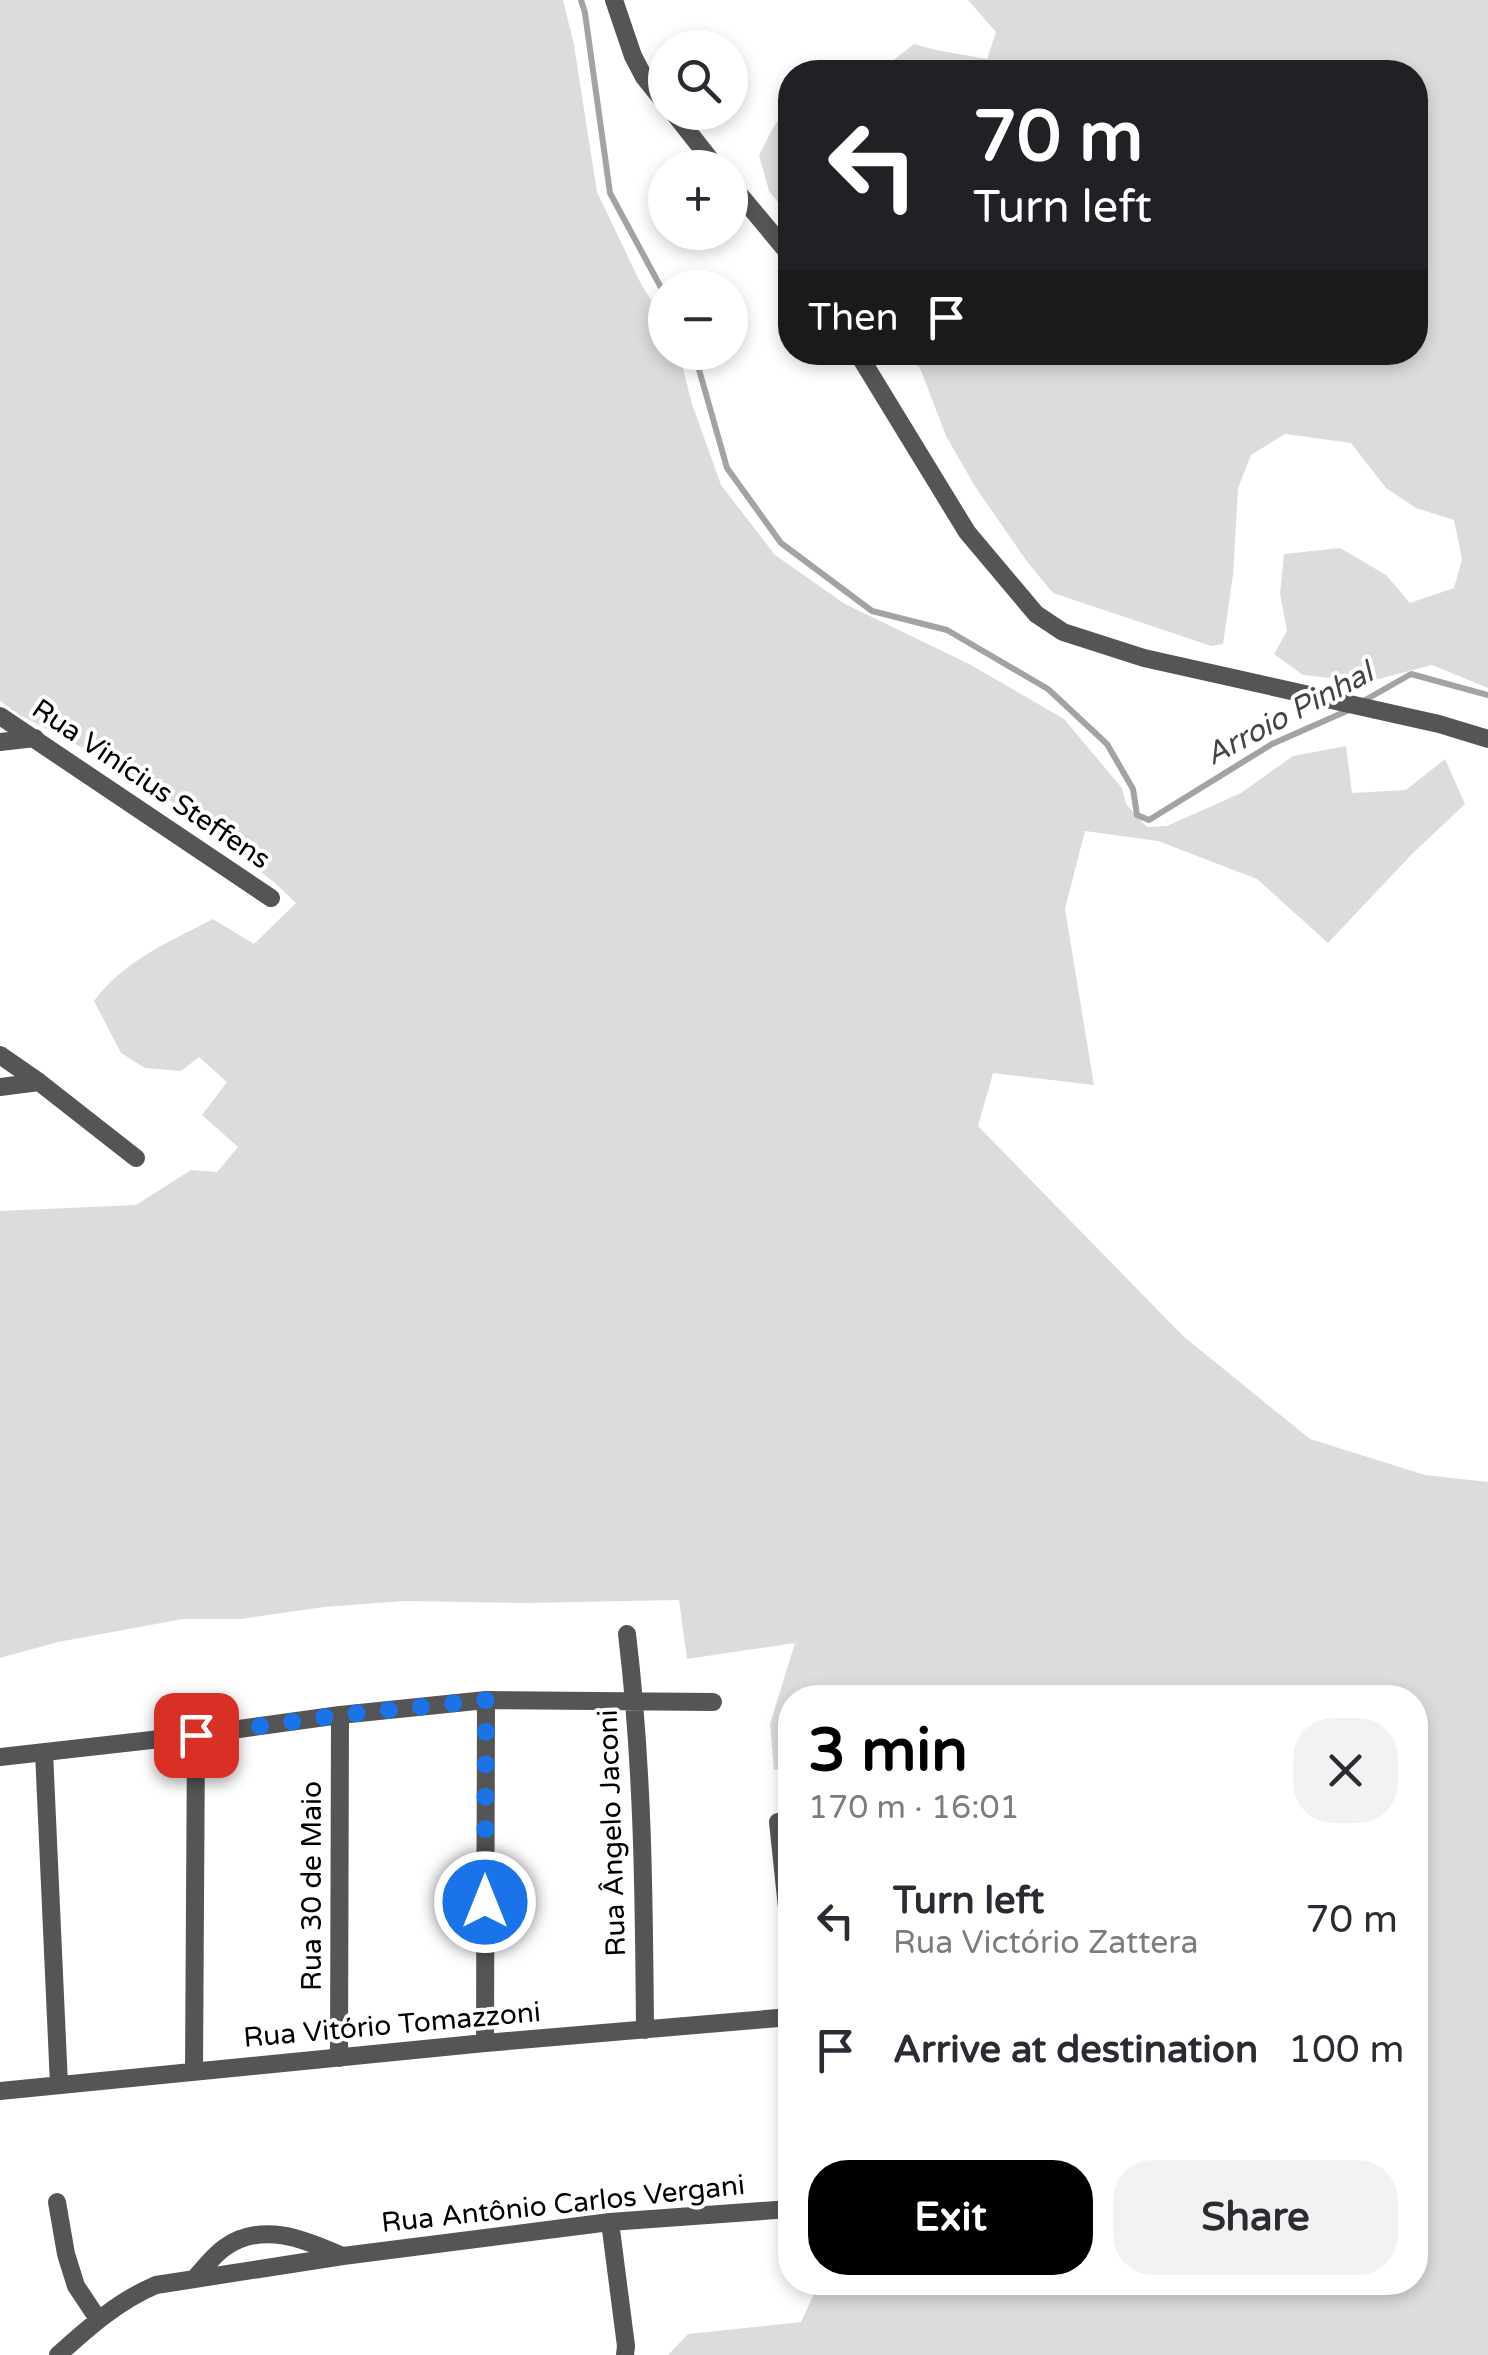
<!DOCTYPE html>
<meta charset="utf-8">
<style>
:root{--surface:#fff;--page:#f2f2f3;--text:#2b2b33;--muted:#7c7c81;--accent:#000}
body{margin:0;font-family:"Varela Round",sans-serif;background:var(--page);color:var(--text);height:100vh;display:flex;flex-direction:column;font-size:38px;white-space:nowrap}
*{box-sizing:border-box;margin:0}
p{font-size:32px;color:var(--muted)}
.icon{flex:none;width:55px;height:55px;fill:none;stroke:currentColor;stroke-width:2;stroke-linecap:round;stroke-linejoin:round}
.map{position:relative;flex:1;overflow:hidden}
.side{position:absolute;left:778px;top:1685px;width:650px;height:610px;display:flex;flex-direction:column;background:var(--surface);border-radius:40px;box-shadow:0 5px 15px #0003}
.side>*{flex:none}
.top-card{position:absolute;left:778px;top:60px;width:650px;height:305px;border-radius:40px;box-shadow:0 5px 15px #0003;background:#202124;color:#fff;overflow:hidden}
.tools{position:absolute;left:648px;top:30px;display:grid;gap:20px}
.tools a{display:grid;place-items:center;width:100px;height:100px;border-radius:50%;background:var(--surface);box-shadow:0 5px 15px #0003;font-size:50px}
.pin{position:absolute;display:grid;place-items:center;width:85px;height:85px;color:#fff;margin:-42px;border-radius:20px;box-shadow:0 5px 15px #0006}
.me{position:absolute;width:110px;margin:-55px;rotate:0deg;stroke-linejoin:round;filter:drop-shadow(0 0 8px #0008)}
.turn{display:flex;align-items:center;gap:35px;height:210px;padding:0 30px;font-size:45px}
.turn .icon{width:130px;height:130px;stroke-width:2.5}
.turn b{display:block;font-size:70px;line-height:85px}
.then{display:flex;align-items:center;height:95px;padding:0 30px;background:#0003;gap:20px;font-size:38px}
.round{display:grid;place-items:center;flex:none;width:105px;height:105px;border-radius:40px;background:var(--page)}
.summary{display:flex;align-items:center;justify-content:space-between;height:170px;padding:0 30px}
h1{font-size:60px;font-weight:700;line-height:75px;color:var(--accent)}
.button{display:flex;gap:20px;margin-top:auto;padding:20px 30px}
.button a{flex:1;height:115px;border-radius:40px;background:var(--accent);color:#fff;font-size:40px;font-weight:700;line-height:115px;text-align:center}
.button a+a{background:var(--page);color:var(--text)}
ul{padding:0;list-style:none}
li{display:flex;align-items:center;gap:30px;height:130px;padding:0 30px}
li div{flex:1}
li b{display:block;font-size:38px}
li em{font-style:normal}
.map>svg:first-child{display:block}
</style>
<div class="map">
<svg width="1488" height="2355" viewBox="0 0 1488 2355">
<rect width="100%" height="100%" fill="#fff"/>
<path fill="#dcdcdc" d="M0,0h563l11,45 23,147 43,90 25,41v29l14,1 13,51 29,81 54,70 70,49 124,60 95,55 58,69 4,16 21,23 20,-1 74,-33 52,-37 53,-10 6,47 54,-3 39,-31 20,45 -53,50 -84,89 -71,-64 -99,-38 -73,-10 -20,78 29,176 -101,-12 -15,53 205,210 127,103 115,36 63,7v873h-820l20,-21 113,-12 18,-39 596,-1v-584h-625v70l-16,2 -4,-46 25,-81 -108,16 -8,-59 -157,3 -118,-2 -80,6 -83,12h-58l-125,23 -58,16v-447l136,-6 55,-35 26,2 21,-25 -36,-32 25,-33 -28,-25 -18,14 -36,-3 -24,-15 -27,-52c29,-40 77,-60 119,-82l41,25 42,-41 -21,-20 -109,-86 -38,-25 -108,-57 -20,-14z
M968,0h520v688l-56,-23 -65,17 -64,-7 -29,-21 13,-23 -7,-37 4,-40 56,-6 46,27 24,28 44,-15 8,-29 -8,-39 -38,-12 -30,-20 -35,-45 -66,-9 -34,21 -13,33 -5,87 -10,69 -12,2 -158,-53 -25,-30 -52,-75 -30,-52 -26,-68 -14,-15 509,-1v-280h-522l-3,-9 24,-19 22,6 51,9 9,-27z
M790,104v113l-21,-26 -10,-36 14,-27z"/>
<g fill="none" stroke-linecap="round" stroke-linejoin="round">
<path stroke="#a3a3a3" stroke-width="6" d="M581,0l4,13 25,180 55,102
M694,352l33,116 54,75 91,68 75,19 101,59 59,55 26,45 4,26 12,5 123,-76 77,-34
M1360,703l51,-29 77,21"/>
<path stroke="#555" stroke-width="18" d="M614,0l19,56 11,21 21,26
M673,112l44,56
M730,183l60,72
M857,352l110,180 69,82 27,18 81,26 295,66 49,15
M0,716l271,182
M0,742l35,-4
M0,1055l39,27 97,76
M0,1087l39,-5
M627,1634c16,132 17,263 18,396
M44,1752l15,333
M0,1757l196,-22 144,-20 146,-15 227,2
M778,1822l12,114
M485,2043l1,-343
M339,2058l1,-343
M194,2072l2,-337
M0,2091l485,-48 305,-26
M57,2202l9,52 10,32 22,33
M610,2222l16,124 -1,9
M195,2278c9,-10 18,-22 29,-30 37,-27 80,-9 116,7
M58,2355c30,-27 60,-54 98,-70l187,-29 267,-34 180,-13"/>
</g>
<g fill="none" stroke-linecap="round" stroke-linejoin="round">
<path stroke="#1a73e8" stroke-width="18" stroke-dasharray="0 32.4" d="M196,1735l144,-20 146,-15 -1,202"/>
</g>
<g text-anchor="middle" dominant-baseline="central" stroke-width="8" stroke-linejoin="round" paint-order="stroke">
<g font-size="28" fill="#000" stroke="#fff">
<text transform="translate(151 784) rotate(34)">Rua Vinícius Steffens</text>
<text transform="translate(612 1833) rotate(-92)">Rua Ângelo Jaconi</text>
<text transform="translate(312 1886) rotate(-90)">Rua 30 de Maio</text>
<text transform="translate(392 2025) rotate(-5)">Rua Vitório Tomazzoni</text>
<text transform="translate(563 2204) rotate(-6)">Rua Antônio Carlos Vergani</text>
</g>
<g font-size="30" font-style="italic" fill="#444" stroke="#fff">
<text transform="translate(1289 714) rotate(-28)">Arroio Pinhal</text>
</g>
</g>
</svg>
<div class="tools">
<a><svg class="icon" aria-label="search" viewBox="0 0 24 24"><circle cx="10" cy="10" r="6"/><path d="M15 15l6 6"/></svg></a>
<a>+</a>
<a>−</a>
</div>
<div class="pin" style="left:196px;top:1735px;background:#d93025"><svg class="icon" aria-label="arrive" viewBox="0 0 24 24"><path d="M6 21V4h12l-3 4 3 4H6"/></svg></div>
<svg class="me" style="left:485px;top:1902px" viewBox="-20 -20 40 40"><circle r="17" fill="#1a73e8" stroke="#fff" stroke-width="3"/><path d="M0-11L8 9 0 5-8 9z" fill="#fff"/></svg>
<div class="top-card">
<div class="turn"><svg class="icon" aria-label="left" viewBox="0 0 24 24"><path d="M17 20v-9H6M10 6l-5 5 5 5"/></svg><div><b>70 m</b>Turn left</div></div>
<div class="then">Then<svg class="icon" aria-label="arrive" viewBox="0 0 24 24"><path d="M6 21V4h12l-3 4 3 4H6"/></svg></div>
</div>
<section class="side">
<div class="summary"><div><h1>3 min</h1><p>170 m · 16:01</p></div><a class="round"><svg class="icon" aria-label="close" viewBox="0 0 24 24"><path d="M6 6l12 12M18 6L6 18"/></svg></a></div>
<ul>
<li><svg class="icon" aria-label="left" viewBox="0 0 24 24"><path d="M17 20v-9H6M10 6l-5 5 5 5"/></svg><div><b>Turn left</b><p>Rua Victório Zattera</p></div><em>70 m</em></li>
<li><svg class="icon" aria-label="arrive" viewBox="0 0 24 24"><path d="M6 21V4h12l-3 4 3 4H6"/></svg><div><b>Arrive at destination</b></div><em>100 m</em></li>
</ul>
<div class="button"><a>Exit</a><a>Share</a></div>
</section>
</div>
